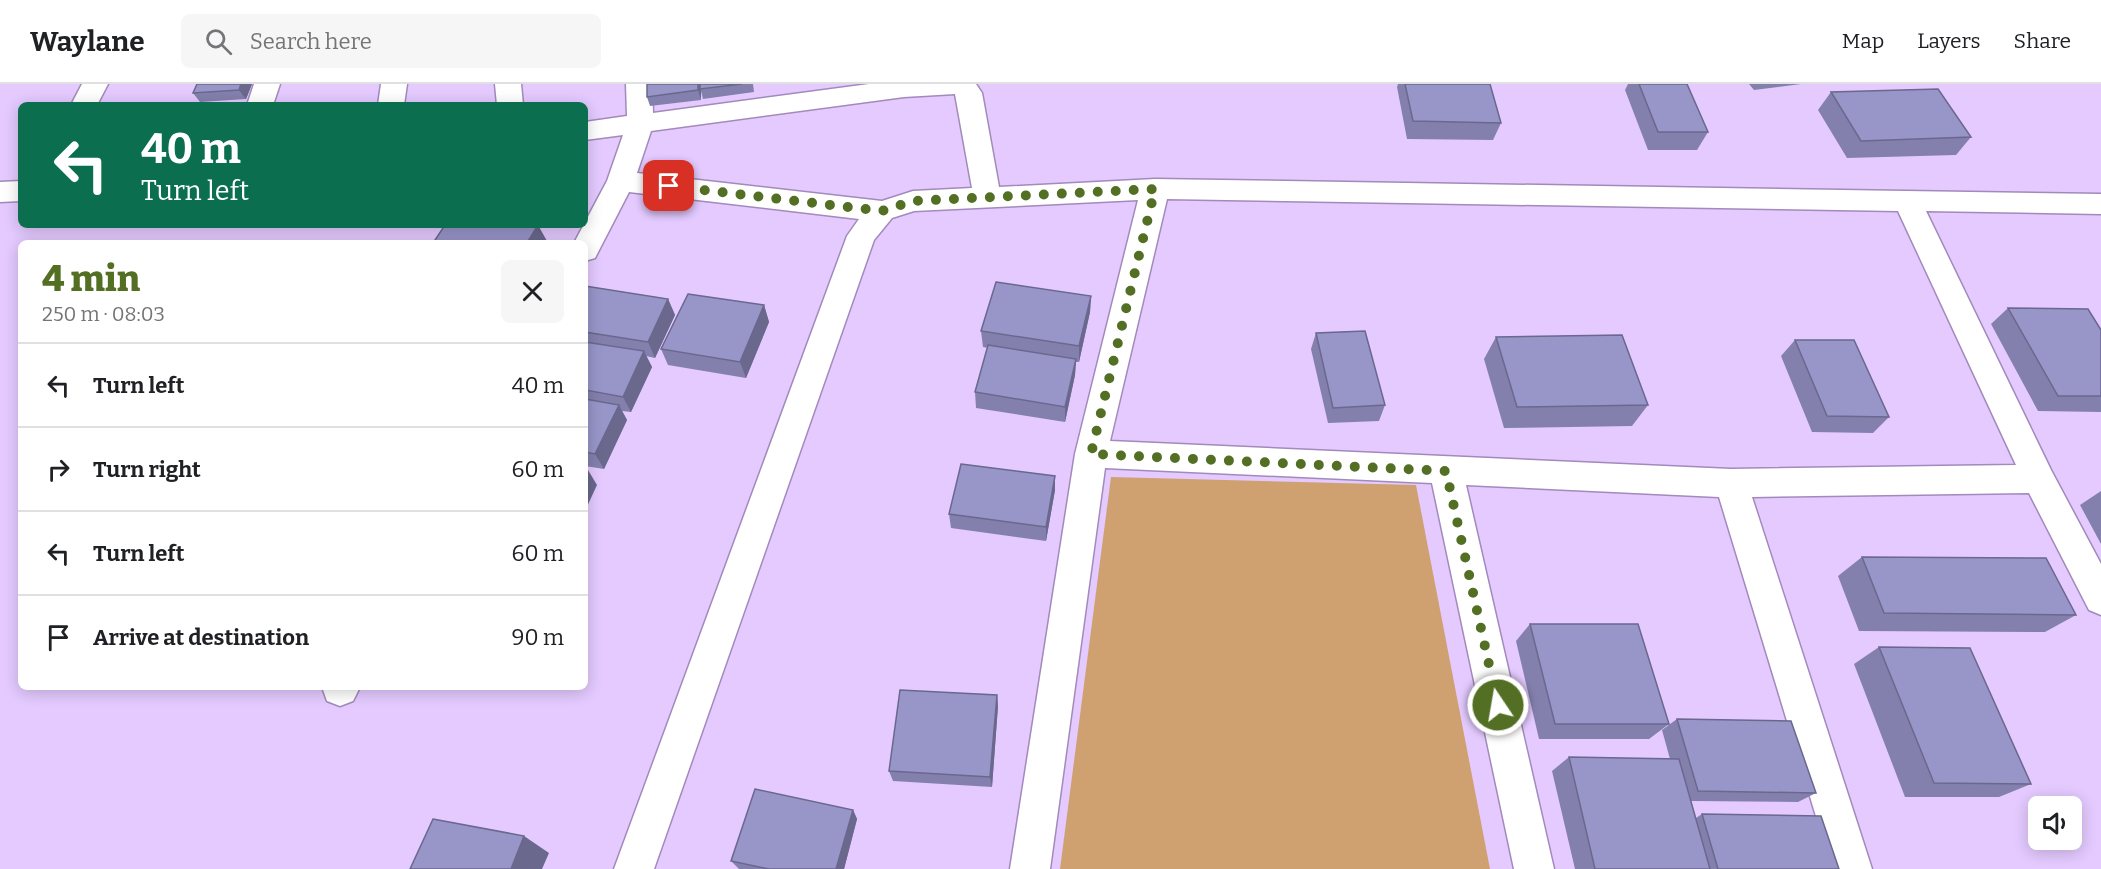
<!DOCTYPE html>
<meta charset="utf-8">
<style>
:root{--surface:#fff;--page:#f6f6f6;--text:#202124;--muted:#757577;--line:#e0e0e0;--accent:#536f23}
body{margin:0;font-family:Bitter,serif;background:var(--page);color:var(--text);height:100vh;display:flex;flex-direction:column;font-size:22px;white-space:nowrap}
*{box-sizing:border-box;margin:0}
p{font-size:20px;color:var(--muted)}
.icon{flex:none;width:33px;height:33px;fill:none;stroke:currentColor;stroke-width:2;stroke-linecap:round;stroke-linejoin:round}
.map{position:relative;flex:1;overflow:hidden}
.drawer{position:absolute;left:18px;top:156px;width:570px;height:450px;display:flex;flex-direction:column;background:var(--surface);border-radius:9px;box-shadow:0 3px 15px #0003}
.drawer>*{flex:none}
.top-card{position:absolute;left:18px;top:18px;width:570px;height:126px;border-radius:9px;box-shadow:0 3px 15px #0003;background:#0b6e4f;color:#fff;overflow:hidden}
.controls{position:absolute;left:2028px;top:712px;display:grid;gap:12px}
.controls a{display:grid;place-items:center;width:54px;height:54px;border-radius:9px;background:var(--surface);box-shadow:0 3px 15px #0003;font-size:30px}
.pin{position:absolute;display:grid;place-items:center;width:51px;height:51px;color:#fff;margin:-26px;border-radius:12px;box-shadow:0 3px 9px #0006}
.me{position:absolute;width:66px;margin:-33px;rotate:348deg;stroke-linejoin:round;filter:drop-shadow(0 0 4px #0008)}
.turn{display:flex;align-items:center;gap:21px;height:126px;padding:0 24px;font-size:27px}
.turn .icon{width:78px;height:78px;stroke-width:2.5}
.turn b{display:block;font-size:42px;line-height:51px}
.round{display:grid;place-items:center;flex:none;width:63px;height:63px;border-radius:9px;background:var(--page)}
.summary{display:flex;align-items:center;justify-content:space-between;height:102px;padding:0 24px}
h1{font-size:36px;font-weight:800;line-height:45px;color:var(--accent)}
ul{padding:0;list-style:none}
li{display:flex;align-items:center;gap:18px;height:84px;padding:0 24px;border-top:2px solid var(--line)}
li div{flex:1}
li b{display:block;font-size:22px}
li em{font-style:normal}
header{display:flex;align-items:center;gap:36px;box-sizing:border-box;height:84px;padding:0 30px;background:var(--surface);border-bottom:2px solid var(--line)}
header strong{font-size:28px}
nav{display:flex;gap:33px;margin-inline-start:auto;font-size:21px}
.search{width:420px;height:54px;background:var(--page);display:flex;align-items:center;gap:15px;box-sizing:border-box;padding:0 21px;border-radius:9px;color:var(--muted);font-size:22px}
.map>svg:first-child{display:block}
</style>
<header>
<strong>Waylane</strong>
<div class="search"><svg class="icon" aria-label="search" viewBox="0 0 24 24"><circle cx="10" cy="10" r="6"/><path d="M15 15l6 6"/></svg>Search here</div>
<nav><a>Map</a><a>Layers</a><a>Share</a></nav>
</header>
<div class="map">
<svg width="2101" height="785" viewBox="0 0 2101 785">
<rect width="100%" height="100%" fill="#e4caff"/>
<path fill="#cfa070" d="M1111,393l305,8 74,384h-430z"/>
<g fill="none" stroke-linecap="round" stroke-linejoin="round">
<defs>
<path id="minor" d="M82,0h26l-11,21h-26z
M254,0h26l-7,21h-26z
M381,0h26l-3,21h-26z
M495,0h26l2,21h-26z
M626,0h26l1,29 216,-29h107l6,9 17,94 156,-8 946,15v20l-175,-3 125,259 50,94v51l-12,-5 -60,-117 -277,4 120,372h-40l-113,-372 -253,-12 88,384h-40l-82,-386 -327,-15 -55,401h-40l65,-415 63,-254 -224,11 -22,7 -18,22 -220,629h-40l233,-633 12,-17 -230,-27 -34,66 -10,3v-18h-11l33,-62 16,-46 -38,5v-18l42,-6zM955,10l17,94 -59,3 -31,10 -245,-28 14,-42 253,-34zM1167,115l731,12 118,254 -285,4 -621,-28z
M21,97v20l-21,1v-20z
M322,603h38l-7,14 -13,5 -13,-5z"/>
</defs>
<use href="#minor" stroke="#a28abb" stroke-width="3"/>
<use href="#minor" fill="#fff" fill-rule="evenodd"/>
</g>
<path fill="#8380ad" d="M197,0h55l-6,15 -46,3 -7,-9z
M647,0h106l1,8 -51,7 -2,-8v9l-51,6 -3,-9z
M1398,0h92l11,39 -8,17 -86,-1 -10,-52z
M1628,0h59l21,48 -11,18h-49l-23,-60z
M1749,0h52l-47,6z
M1831,8l140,45 -15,18 -109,3 -29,-48z
M585,202l83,13 7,16 -20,43 -9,-2 6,11 -21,45 -9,-1 5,9 -23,49 -19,-3z
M1091,212l-1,16 -11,50h-3l-1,13 -10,47 -89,-14 -1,-16 13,-44 -5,-1 -2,-16z
M764,221l5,17 -23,56 -78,-13 -7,-16z
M2008,224l93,22v82l-63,-1 -47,-87z
M1316,249l69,72 -6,16 -51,2 -17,-74z
M1496,253l152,68 -16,21 -128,2 -20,-69z
M1795,256l94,77 -16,16 -61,-1 -31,-76z
M1055,406l-9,51 -95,-13 -2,-14z
M2101,407v53l-21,-39z
M1862,473l214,58 -31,17 -186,-1 -21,-55z
M1530,540l139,100 -20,15h-110l-23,-98z
M1879,563l152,137 -32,13h-94l-51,-133z
M997,611l1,11 -6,81 -99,-6 -4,-10z
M1677,635l139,74 -18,9 -107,-1 5,17 6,-4 137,55h-264l-23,-98 17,-14 101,2 -8,-29z
M853,726l4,9 -13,50h-105l-8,-8z"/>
<path fill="#6a688d" d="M241,0h11l-6,15 -7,-9z
M698,0h3v16l-3,-10z
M538,141l9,16 -1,2h-19z
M1091,212l-1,16 -11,50v-16z
M668,215l7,16 -20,43 -7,-16z
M764,221l5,17 -23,56 -6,-16z
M644,267l8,16 -21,45 -8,-15z
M1076,275l-1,16 -10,47v-15z
M619,321l8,15 -23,49 -9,-15z
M588,386l9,15 -12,26v-35z
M1055,392v14l-9,51v-14z
M997,611l1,11 -6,81 -2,-10z
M853,726l4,9 -13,50h-8z
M524,752l25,17 -7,16h-31z"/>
<path fill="#9895c9" stroke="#6a688d" stroke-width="1.5" d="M197,0h44l-2,6 -46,3z
M647,0h51v6l-51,7z
M700,0h42l-42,5z
M1405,0h85l11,39 -88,-2z
M1639,0h48l21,48h-50z
M1938,5l33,48 -110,4 -30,-49z
M445,141h93l-11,18h-94z
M996,198l95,14 -12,50 -98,-15z
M585,202l83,13 -20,43 -63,-10z
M688,210l76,11 -24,57 -79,-13z
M2008,224l80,1 13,21v66h-43z
M1365,247l20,74 -52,3 -17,-75z
M1622,251l26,70 -131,2 -21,-70z
M1795,256h59l35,77 -62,-1z
M585,258l59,9 -21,46 -38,-7z
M988,261l88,14 -11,48 -90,-15z
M585,315l34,6 -24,49 -10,-2z
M961,380l94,12 -9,51 -97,-13z
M1862,473l184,1 30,57 -192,-2z
M1530,540h108l31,100h-114z
M1879,563l91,1 61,136 -97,-1z
M900,606l97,5 -7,82 -101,-6z
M1677,635l114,2 25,72 -118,-2z
M1569,673l110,2 31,110h-115z
M755,705l98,21 -17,59h-67l-38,-8z
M1702,730l119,2 18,53h-121z
M433,735l91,17 -13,33h-101z"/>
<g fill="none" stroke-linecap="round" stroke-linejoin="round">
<path stroke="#536f23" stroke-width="10" stroke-dasharray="0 18" d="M669,102l213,25 31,-10 242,-12 -64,265 355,17 52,234"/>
</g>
</svg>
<div class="controls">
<a><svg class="icon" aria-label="sound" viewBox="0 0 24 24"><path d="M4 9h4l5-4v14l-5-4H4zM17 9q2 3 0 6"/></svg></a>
</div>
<div class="pin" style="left:669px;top:102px;background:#d93025"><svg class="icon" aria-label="arrive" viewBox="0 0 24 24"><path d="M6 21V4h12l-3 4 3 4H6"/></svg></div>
<svg class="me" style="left:1498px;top:621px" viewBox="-20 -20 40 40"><circle r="17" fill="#536f23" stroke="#fff" stroke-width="3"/><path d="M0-11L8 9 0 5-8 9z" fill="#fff"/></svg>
<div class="top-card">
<div class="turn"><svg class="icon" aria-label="left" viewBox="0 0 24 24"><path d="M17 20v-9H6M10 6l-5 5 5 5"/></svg><div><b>40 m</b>Turn left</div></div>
</div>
<section class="drawer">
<div class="summary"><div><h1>4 min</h1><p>250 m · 08:03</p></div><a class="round"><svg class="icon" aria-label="close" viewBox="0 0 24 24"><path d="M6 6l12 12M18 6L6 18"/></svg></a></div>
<ul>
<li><svg class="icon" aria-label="left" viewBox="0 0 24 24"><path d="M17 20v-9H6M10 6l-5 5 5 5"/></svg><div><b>Turn left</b></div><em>40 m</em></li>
<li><svg class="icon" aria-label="right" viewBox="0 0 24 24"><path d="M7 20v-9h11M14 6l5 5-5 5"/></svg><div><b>Turn right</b></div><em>60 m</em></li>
<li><svg class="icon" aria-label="left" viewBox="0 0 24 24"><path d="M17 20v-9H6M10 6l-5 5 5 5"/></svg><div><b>Turn left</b></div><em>60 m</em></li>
<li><svg class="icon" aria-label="arrive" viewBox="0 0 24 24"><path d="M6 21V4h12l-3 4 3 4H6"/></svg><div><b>Arrive at destination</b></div><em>90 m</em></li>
</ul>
</section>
</div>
